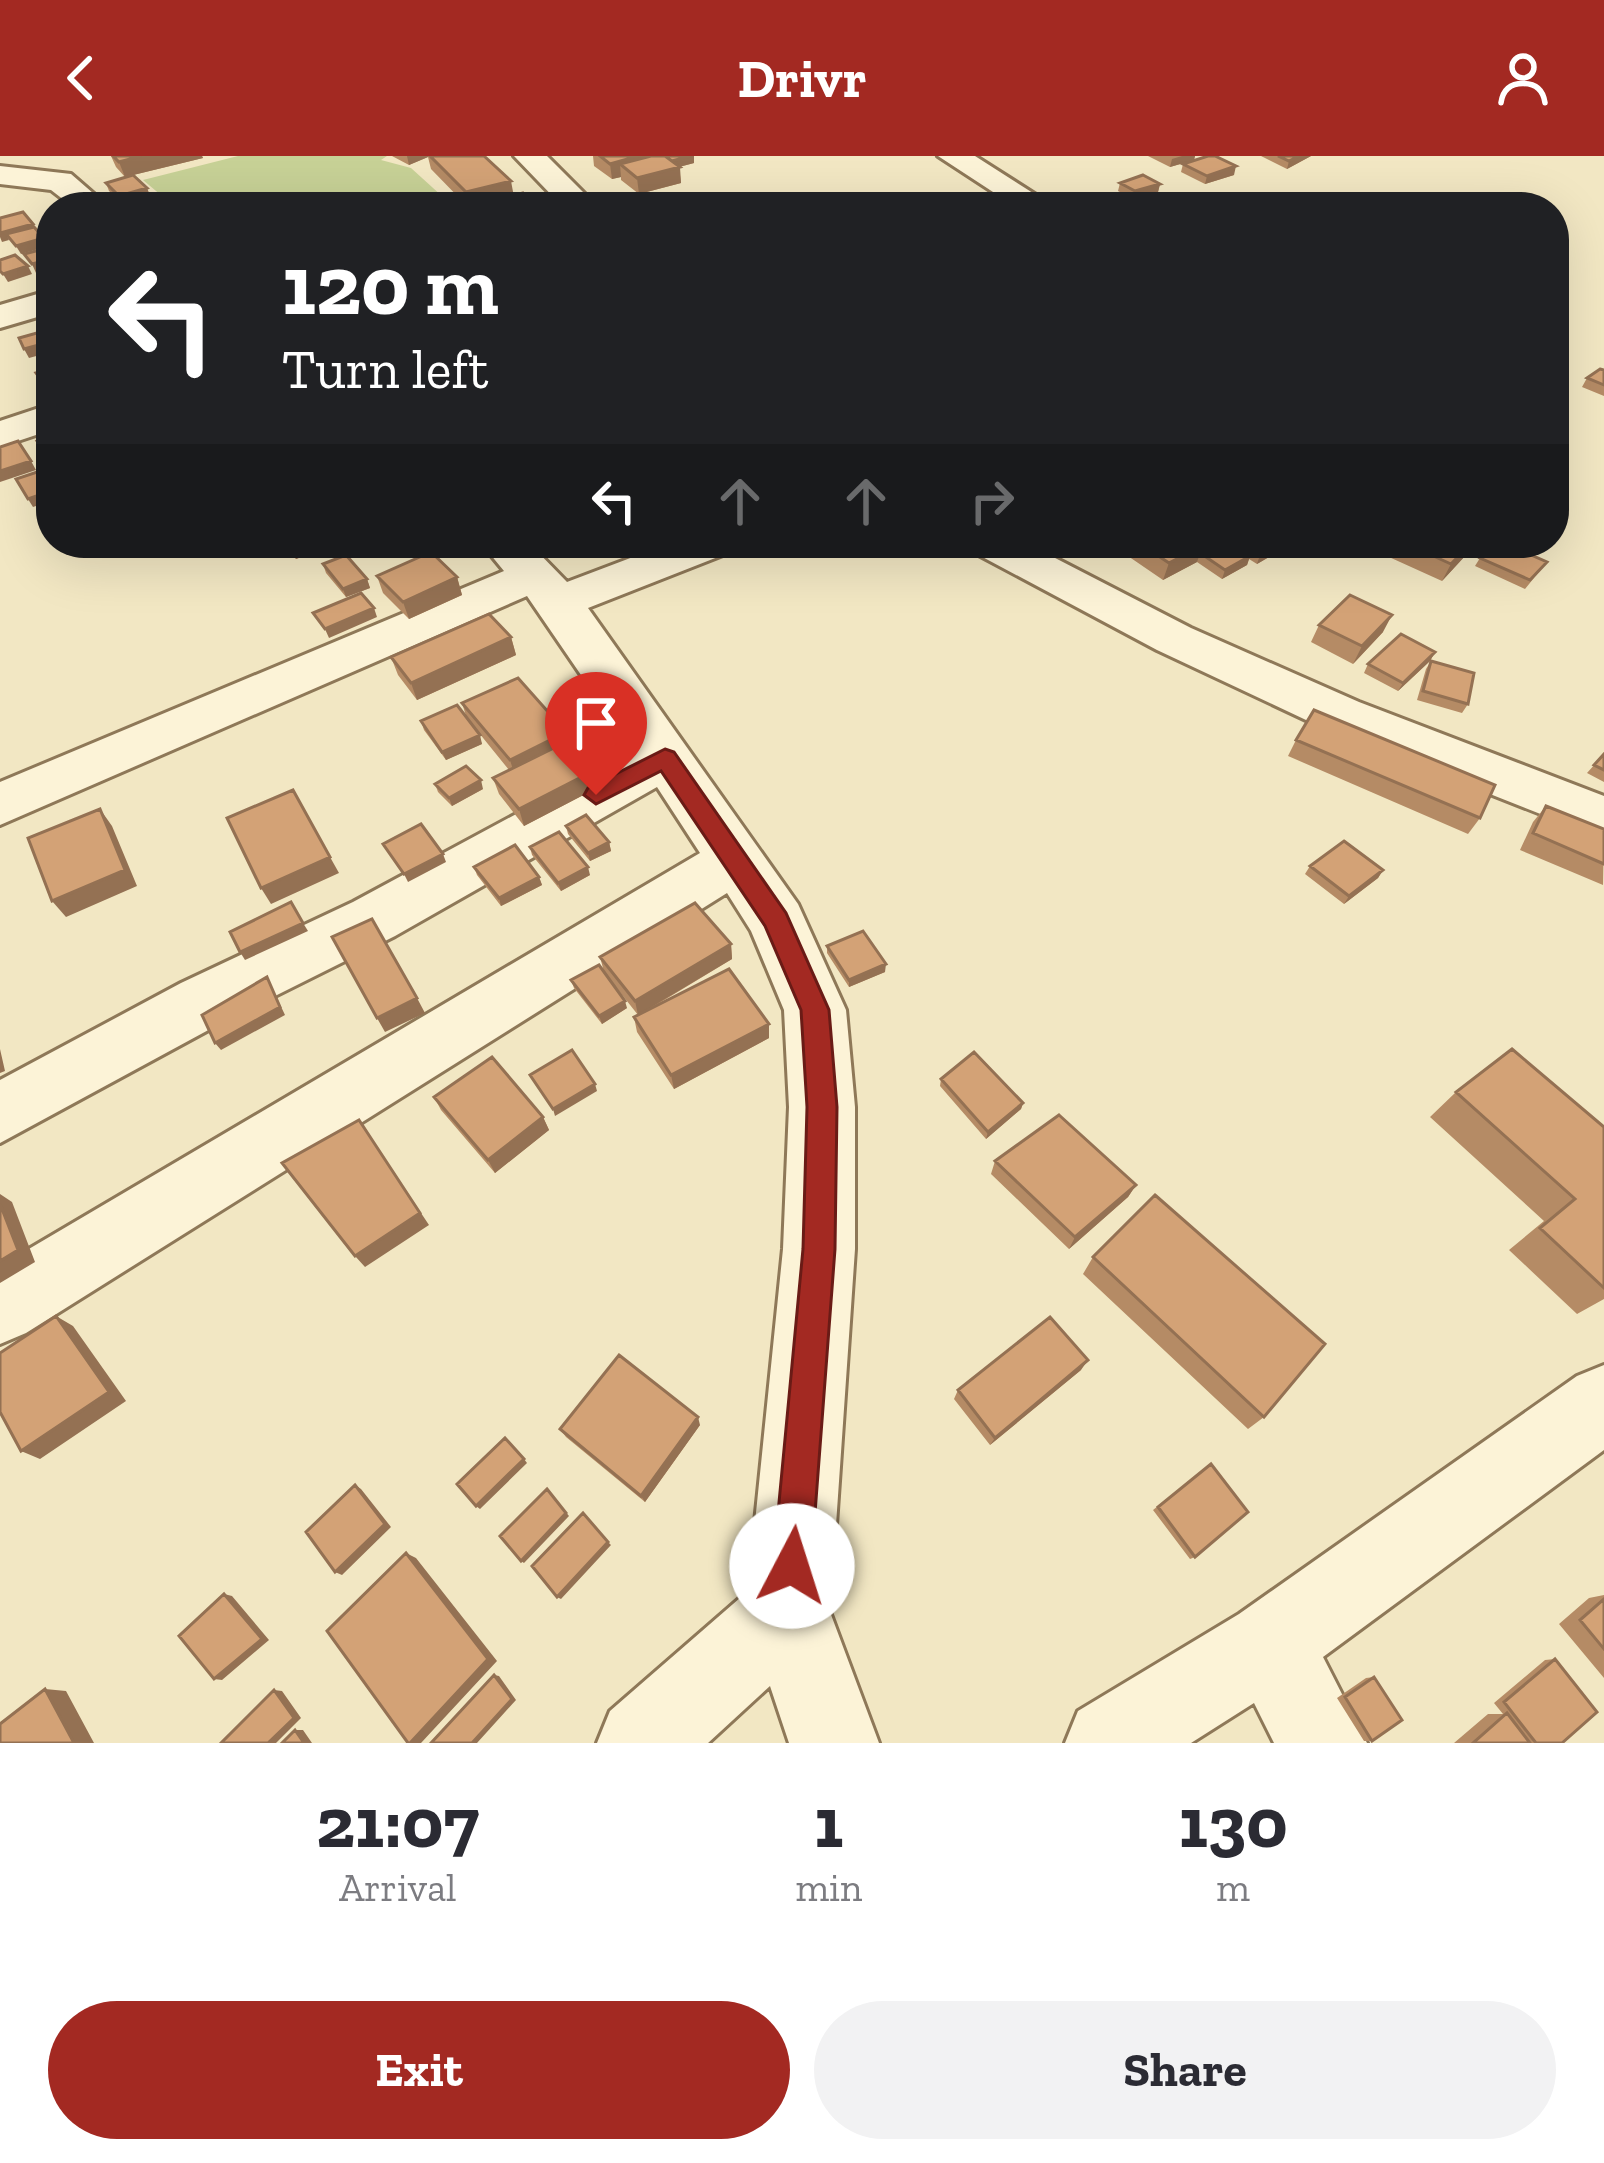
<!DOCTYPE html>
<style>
:root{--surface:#fff;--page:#f2f2f3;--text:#2b2b33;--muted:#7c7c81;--accent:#a32922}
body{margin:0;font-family:"Zilla Slab",serif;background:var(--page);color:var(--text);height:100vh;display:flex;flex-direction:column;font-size:45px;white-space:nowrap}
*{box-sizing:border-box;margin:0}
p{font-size:39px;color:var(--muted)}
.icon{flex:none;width:66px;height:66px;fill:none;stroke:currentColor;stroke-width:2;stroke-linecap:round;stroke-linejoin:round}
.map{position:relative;height:1587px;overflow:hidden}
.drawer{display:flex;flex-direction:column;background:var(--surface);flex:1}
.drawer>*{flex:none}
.top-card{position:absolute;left:36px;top:36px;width:1533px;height:366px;border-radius:48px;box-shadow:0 12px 48px #0002;background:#202124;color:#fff;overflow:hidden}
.pin{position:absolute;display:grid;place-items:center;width:102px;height:102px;color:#fff;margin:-123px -51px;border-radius:50% 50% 50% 0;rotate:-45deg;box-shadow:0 0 12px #0007}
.pin .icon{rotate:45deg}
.me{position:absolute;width:132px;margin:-66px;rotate:5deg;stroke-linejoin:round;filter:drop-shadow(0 0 9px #0008)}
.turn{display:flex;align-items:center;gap:42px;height:252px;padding:0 48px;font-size:54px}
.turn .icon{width:156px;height:156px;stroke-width:2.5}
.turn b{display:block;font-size:84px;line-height:102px}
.lanes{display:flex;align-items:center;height:114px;padding:0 48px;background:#0003;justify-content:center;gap:60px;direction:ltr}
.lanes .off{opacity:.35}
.eta{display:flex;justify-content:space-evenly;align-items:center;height:204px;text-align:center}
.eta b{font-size:72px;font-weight:800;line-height:84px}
.primary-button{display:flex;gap:24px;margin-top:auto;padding:24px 48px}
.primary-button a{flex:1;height:138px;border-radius:72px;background:var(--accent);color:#fff;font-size:48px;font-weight:800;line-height:138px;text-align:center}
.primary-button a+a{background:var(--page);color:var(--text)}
header{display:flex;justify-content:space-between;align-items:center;height:156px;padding:0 48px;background:var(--accent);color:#fff;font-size:54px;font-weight:800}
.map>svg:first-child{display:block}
</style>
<header><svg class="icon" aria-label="back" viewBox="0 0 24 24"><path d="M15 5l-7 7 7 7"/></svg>Drivr<svg class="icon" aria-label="person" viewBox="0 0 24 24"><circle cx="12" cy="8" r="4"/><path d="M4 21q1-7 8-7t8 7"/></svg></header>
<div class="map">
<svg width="1604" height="1587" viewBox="0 0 1604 1587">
<rect width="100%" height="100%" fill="#f2e7c3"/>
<path fill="#c7d196" d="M238,0h149l-6,4 30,8 43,39h-279l-32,-27z"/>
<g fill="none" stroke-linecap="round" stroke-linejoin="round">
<defs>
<path id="minor" d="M514,0h33l51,51h-35z
M938,0h37l80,51h-39z
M0,10l71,8 38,33h-36l-22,-17 -51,-6z
M51,134v23l-51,15v-23z
M51,248v26l-51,17v-26z
M481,387h48l38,39 103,-39h65l-7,10 -140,55 210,296 48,106 9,97v142l-25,363 49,131h-90l-19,-57 -62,57h-111l13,-32 138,-120 35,-342 6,-142 -5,-97 -33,-79 -24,-38 -701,440 -26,11v-78l700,-413 -43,-66 -262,149 -170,85 -225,122v-63l181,-97 172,-81 280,-151 -106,-155 -527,229v-43l504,-211z
M968,387h58l165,85 168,74 245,94v43l-281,-111 -166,-78 -182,-97z
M1604,1209v85l-281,207 44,86h-93l-20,-40 -63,40h-126l13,-32 161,-97 338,-238z"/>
</defs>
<use href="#minor" stroke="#8e7858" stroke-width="6"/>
<use href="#minor" fill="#fcf3d7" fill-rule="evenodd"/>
</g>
<path fill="#b58b65" d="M111,0h91l1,2 -70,17 14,13 3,8 -27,8 -14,-13 -3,-8 19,-6 -9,-10z
M392,0h92l29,40 28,11h-60l-1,-2 -12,2 -37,-38 -3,-12 -19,8z
M593,0h101v7l-15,4 2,16 -42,11 -18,-14v-3l-9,2 -18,-13z
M1148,0h47l-1,4 -24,7z
M1261,0h50l-24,13z
M1183,8l51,11 -29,9 -24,-12z
M1120,27l40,1 -2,8 -25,7 -15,-8z
M1604,214v26l-22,-9 5,-9z
M282,387h45l1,4 -32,12z
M1128,387h72l3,2 -3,8 19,-10h65l-3,7 -24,14 -8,-5 -2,6 -25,14 -25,-17 -34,18 -38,-26z
M1396,387h81l-35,38 -53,-24z
M1480,402l67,4 -22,27 -50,-23z
M323,408l44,15 3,9 -24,9 -20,-24z
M377,420l80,1 5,18 -53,24 -26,-26z
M1319,469l64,7 -30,32 -42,-22z
M511,481l5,18 -99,45 -19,-25 -7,-18z
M1435,496l-5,9 -32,30 -34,-18 4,-9z
M1431,505l37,43 -6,9 -45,-13 9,-31z
M462,547l108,46 21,23 4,17 -71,37 -25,-32 -6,-16 16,-8 -34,-42 7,16 -36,16 -22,-30 -3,-9 46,-2z
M1296,584l184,78 -12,16 -180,-78z
M1604,598v28l-17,-9z
M435,628l48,5 -31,17 -14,-14z
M1546,650l58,23 -1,56 -83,-35 13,-28z
M566,670l43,16 2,9 -21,10 -22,-27z
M530,691l60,28 -29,16 -29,-36z
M1310,710l73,4 -5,8 -34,26 -39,-30z
M474,711l65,10 3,8 -41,21 -24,-31z
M731,788l1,15 -89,54 126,25 -95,51 -37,-57 -3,-15 4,-2 -34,-43 -4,-15z
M827,790l58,26 -36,15 -22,-34z
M571,824l56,28 -25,16 -28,-36z
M941,923l82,24 -2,6 -35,30 -46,-53z
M1456,936l148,35v172l-27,15 -68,-64 35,-29 -114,-104z
M434,941l109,20 6,13 -54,43 -54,-63z
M995,1005l141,24 -8,12 -59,52 -78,-75z
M1093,1101l171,160 -16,12 -165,-155z
M1081,1214l-91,75 -36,-46 4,-9z
M700,1269l-55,77 -79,-65 -6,-8z
M1211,1308l-16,93 -5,2 -37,-49z
M1604,1439v83l-45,-54 30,-26z
M1555,1503l7,84h-108l34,-29h15l-9,-11 51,-43z
M1374,1521l-2,64h-8l-27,-43 29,-20z"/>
<path fill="#947153" d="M141,0h61l1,2 -78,19 -6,-15z
M407,0h21v1l-19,8z
M638,0h22l-40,8 1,13 -9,2 -2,-15z
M690,0h4v7l-23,6 -1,-8z
M1182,0h13l-1,4 -24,7 2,-8z
M1299,0h12l-24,13 2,-8z
M1236,10l-2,9 -29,9 2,-8z
M680,11l1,16 -42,11 -2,-16z
M511,25l3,16 -45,10 -3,-15z
M1160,28l-2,8 -25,7 2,-8z
M147,32l3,8 -27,8 -4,-8z
M33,68l5,8 -32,2 3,6 -7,2 -2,-5v-4z
M44,82l5,8 -28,8 -5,-8z
M51,103v10l-15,4 -4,-9z
M28,110l4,8 -24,8 -5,-8z
M50,186l1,10 -22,6 -5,-9z
M31,305l5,9 -36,12v-11z
M51,335v10l-18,6 -5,-8z
M289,387h38l1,4 -32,12z
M1284,387l-3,7 -24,14 3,-9z
M1471,387h6l-35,38 9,-17z
M1203,389l-6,17 -34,18 6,-17z
M1250,400l-3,9 -25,14 3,-9z
M457,421l5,18 -53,24 -6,-17z
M367,423l3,9 -24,9 -3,-8z
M374,452l3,9 -48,21 -4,-9z
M1392,459l-9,17 -30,32 9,-18z
M511,481l5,18 -99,45 -6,-17z
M1435,496l-5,9 -32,30 5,-8z
M566,576l4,17 -55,27 -5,-16z
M480,579l2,9 -36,16 -4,-8z
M591,616l4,17 -71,37 -5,-17z
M481,624l2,9 -31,17 -3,-8z
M100,653l12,17 25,60 -71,31 -14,-16z
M609,686l2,9 -21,10 -2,-8z
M443,698l3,8 -38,20 -4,-8z
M330,701l9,16 -68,31 -10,-16z
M588,711l2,8 -29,16 -3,-8z
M1383,714l-5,8 -34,26 5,-8z
M539,721l3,8 -41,21 -2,-8z
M303,767l5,8 -63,29 -5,-8z
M731,788l1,15 -94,56 -3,-14z
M886,808l-1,8 -36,15v-7z
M267,821l18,38 -64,35 -6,-7z
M417,842l8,15 -40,19 -8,-14z
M625,845l2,7 -25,16 -3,-8z
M769,868v14l-95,51 -3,-14z
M0,893l5,22 -5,2z
M595,928l2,7 -42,25 -2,-7z
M1023,947l-2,6 -35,30 2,-7z
M543,961l6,13 -54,43 -7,-13z
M359,964l70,105 -64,42 -10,-11z
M1136,1029l-8,12 -59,52 6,-12z
M0,1038l12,8 23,60 -35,21z
M56,1160l17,10 53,75 -86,58 -19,-8z
M1088,1204l-7,10 -91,75 5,-7z
M698,1261l2,8 -55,77 -4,-6z
M524,1303l3,4 -47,46 -4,-3z
M355,1329l6,4 30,38 -49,48 -7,-3z
M547,1333l22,27 -45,47 -3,-2z
M608,1386l3,3 -50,54 -4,-2z
M406,1397l10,5 81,103 -76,82h-11z
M224,1438l8,2 37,44 -47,40 -8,-1z
M494,1519l5,1 17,24 -39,43h-5z
M45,1533l21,2 28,52h-20z
M274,1534l8,1 19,27 -25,25h-8z
M295,1574h8l9,13h-8z"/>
<path fill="#d3a276" stroke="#947153" stroke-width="3" d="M113,0h28l-22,6z
M430,0h54l27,25 -45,11z
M600,0h38l-28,8z
M651,0h14l15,11 -43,11 -17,-14z
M665,0h25l-18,5z
M1208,0h7l21,10 -29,10 -24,-12z
M1278,0h21l-10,5z
M133,19l14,13 -28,8 -13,-13z
M1143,19l17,9 -25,7 -15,-8z
M523,37l18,14h-58l-3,-2z
M649,38l18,12 -32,1 -8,-6z
M716,43l13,7 -39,1z
M23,56l10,12 -33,9v-15z
M34,71l10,11 -28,8 -10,-12z
M51,91v12l-19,5 -8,-10z
M15,99l13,11 -25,8 -3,-3v-11z
M51,110v14l-10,-11z
M44,175l6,11 -26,7 -5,-11z
M51,213v18l-4,1 -11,-15z
M1600,213l4,1v15l-17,-7z
M51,280v19l-4,2 -10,-16z
M18,285l13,20 -31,10v-24z
M40,315l11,20 -23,8 -12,-20z
M1139,387h61l3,2 -34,18z
M1219,387h12l19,13 -25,14 -25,-17z
M1241,387h42l-23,12z
M1405,387h66l-20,21z
M1494,387h10l43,19 -17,18 -50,-22z
M431,396l26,25 -54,25 -26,-26z
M346,399l21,24 -24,10 -20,-25z
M361,437l13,15 -49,21 -12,-16z
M1350,439l42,20 -30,31 -43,-21z
M489,458l22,23 -100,46 -20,-26z
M1401,478l34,18 -32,31 -35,-19z
M1431,505l43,12 -6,31 -45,-13z
M518,522l48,54 -56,28 -48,-57z
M457,549l23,30 -38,17 -21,-31z
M1314,554l181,75 -15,33 -184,-78z
M564,587l27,29 -72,37 -26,-31z
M1604,598v16l-10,-5z
M466,610l15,14 -32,18 -14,-14z
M293,634l37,67 -69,31 -34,-70z
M1546,650l58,23v35l-71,-31z
M100,653l25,61 -73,31 -24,-63z
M586,659l23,27 -21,11 -22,-27z
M421,668l22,30 -39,20 -21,-30z
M559,676l29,35 -30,16 -28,-36z
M1344,685l39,29 -34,26 -39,-30z
M515,689l24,32 -40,21 -25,-31z
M291,746l12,21 -63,29 -10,-20z
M695,747l36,41 -96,57 -35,-44z
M372,763l45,79 -40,20 -45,-81z
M863,775l23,33 -37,16 -22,-34z
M599,809l26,36 -26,15 -28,-36z
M729,813l40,55 -98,51 -37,-58z
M267,821l13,30 -65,36 -13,-28z
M1512,893l92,78v161l-64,-60 35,-29 -119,-107z
M572,894l23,34 -42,25 -23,-34z
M974,896l49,51 -35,29 -47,-53z
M492,901l51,60 -55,43 -54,-63z
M1059,959l77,70 -61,52 -80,-76z
M359,964l61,93 -65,43 -73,-93z
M1155,1039l170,149 -61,73 -171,-160z
M0,1048l18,46 -18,11z
M56,1160l53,76 -88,59 -21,-39v-59z
M1050,1161l38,43 -93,78 -37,-48z
M619,1199l79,62 -57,79 -81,-67z
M505,1282l19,21 -48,47 -19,-22z
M1211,1308l37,48 -53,45 -37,-50z
M355,1329l30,39 -50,48 -29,-40z
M547,1333l19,24 -45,48 -21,-25z
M583,1357l25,29 -51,55 -25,-31z
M406,1397l82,106 -78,84h-2l-81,-112z
M224,1438l38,45 -48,40 -35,-43z
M1604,1443v50l-24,-29z
M1555,1503l42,53 -35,31h-26l-32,-41z
M494,1519l18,24 -40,44h-41z
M1374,1521l28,43 -30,21 -27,-44z
M45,1533l29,54h-74v-19z
M274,1534l20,28 -26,25h-47z
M1507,1557l23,30h-57z
M295,1574l9,13h-22z"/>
<path fill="#a32922" stroke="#6a1b16" stroke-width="3" d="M665,593l9,3 112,161 43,97 8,97 -2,142 -24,317 -6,13 -13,6 -13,-6 -6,-13 30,-317 4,-142 -6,-97 -36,-84 -104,-155 -65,33 -12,-9 4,-7z"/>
</svg>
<div class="pin" style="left:596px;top:639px;background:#d93025"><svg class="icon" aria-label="arrive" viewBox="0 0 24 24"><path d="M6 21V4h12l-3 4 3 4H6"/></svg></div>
<svg class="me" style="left:792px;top:1410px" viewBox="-20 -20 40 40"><circle r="19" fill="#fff"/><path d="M0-13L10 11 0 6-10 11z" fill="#a32922"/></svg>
<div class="top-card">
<div class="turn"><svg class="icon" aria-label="left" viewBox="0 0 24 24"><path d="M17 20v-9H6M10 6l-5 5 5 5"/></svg><div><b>120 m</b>Turn left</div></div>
<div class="lanes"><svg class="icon" aria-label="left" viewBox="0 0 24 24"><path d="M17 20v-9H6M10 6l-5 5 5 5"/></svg><svg class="icon off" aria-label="ahead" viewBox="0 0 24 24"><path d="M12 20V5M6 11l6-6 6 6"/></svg><svg class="icon off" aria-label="ahead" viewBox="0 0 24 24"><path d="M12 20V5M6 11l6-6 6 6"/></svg><svg class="icon off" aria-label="right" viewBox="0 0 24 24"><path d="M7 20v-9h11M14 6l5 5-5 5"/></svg></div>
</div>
</div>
<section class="drawer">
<div class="eta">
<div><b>21:07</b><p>Arrival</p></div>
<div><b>1</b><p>min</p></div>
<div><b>130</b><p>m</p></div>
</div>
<div class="primary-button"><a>Exit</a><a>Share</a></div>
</section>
